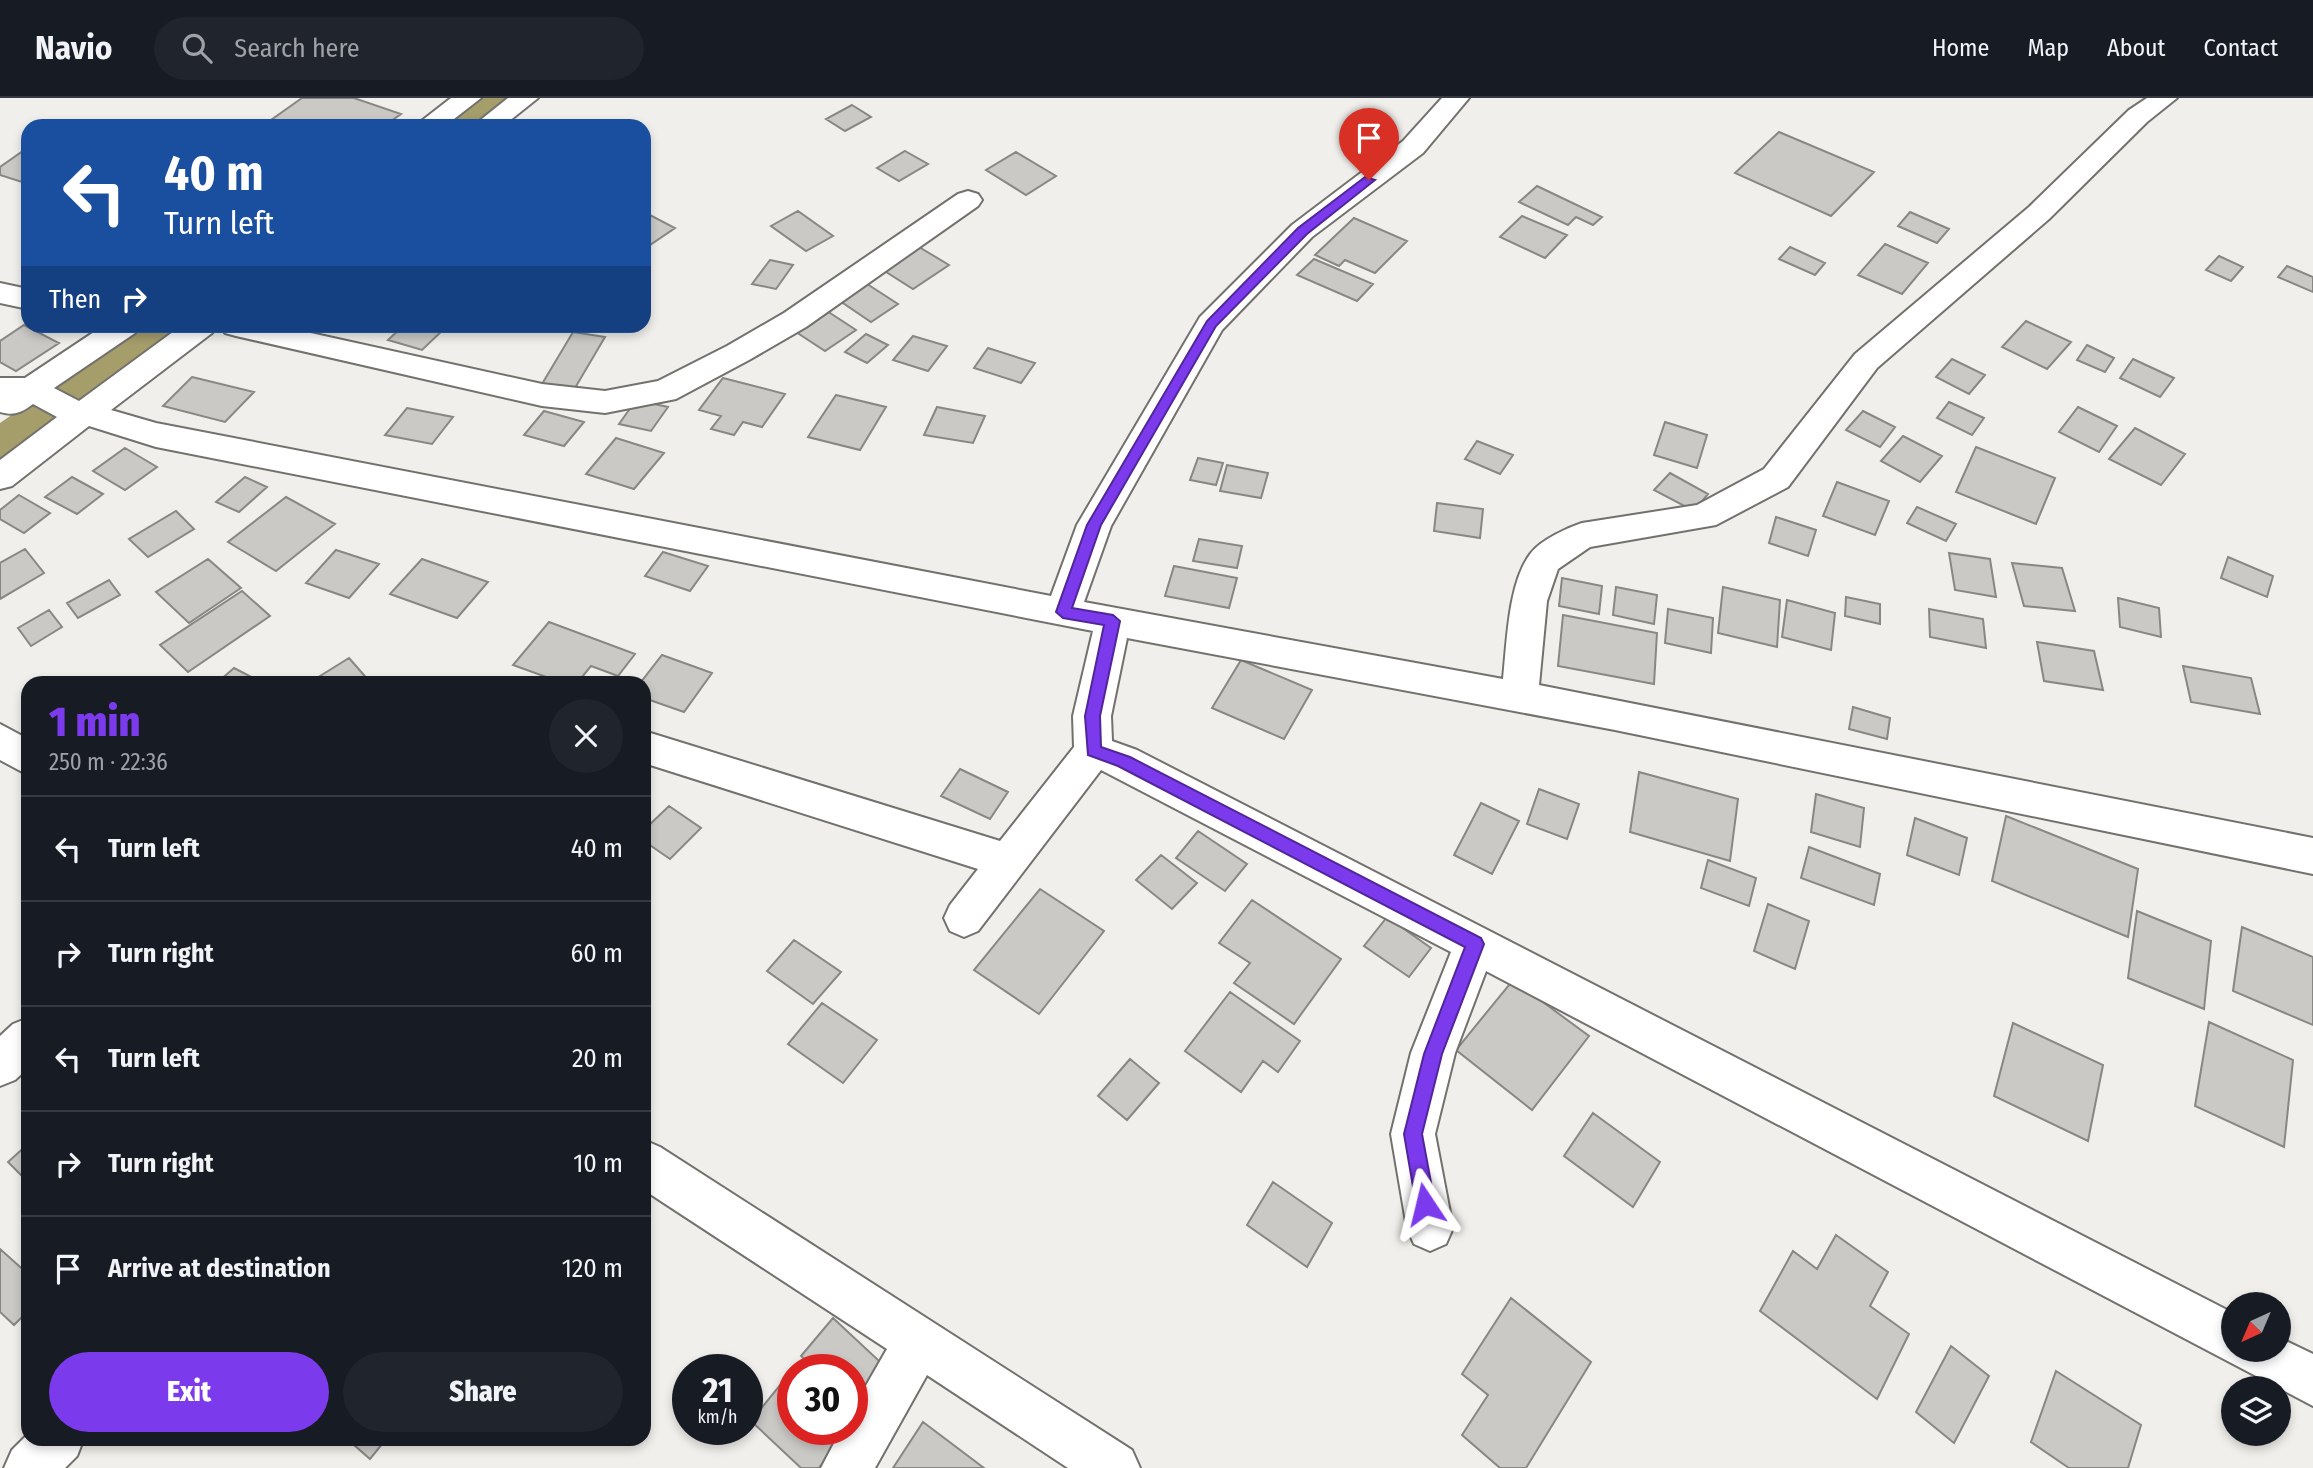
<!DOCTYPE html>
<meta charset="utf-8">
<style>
:root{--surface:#171b24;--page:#20242c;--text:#f1f3f6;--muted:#9ea1a6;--line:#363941;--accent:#7c3aed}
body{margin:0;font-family:"Fira Sans Condensed",sans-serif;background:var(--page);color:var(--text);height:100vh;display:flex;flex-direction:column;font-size:26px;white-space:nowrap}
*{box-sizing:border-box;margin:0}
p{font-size:23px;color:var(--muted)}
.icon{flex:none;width:38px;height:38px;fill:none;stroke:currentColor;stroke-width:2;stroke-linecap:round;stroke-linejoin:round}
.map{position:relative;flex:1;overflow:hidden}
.panel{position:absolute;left:21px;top:578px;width:630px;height:770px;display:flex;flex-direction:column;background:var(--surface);border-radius:21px;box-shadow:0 4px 10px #0003}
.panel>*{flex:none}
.guide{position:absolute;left:21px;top:21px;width:630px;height:214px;border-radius:21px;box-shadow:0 4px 10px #0003;background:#1a4fa0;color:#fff;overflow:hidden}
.needle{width:46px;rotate:224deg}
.buttons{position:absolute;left:2221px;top:1194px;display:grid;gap:14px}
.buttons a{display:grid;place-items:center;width:70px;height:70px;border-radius:50%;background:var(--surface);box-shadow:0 4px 10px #0003;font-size:35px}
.speed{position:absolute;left:672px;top:1256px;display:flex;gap:14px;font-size:35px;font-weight:700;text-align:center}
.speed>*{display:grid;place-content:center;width:91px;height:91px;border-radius:50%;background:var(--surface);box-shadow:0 4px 10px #0003;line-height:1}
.speed small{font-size:18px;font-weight:400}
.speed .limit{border:10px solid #d22;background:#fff;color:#111}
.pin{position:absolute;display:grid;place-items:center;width:60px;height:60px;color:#fff;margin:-72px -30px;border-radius:50% 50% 50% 0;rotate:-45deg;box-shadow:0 0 7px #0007}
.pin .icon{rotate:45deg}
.me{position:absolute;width:77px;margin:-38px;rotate:350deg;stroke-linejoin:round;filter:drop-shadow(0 0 5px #0008)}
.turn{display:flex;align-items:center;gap:24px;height:147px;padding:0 28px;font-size:32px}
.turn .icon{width:91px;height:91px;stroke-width:2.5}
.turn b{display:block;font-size:49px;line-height:60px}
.then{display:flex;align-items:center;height:66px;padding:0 28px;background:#0003;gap:14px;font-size:26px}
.round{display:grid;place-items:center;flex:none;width:74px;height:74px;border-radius:37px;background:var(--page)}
.headline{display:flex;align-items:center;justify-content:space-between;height:119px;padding:0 28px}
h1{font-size:42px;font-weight:800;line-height:52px;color:var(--accent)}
.button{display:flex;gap:14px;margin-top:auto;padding:14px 28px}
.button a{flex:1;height:80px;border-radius:42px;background:var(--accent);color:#fff;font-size:28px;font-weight:800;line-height:80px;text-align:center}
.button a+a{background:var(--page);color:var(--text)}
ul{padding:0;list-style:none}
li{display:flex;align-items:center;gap:21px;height:105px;padding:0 28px;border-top:2px solid var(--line)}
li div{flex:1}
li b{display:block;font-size:26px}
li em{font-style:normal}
header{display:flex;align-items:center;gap:42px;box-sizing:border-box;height:98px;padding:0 35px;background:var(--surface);border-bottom:2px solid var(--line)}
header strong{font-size:33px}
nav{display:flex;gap:38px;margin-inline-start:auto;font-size:24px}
.search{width:490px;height:63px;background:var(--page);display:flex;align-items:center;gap:18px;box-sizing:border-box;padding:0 24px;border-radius:38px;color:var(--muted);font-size:26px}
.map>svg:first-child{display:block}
</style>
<header>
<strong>Navio</strong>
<div class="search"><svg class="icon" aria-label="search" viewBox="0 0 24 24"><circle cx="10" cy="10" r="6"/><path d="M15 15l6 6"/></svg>Search here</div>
<nav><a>Home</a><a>Map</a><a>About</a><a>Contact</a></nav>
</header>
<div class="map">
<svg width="2313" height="1370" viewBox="0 0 2313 1370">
<rect width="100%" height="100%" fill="#f0efeb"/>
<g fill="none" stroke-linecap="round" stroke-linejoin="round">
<path fill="#a59d6a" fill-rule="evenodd" d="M467,0h39c-20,29 -43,28 -74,28l5,-7z
M141,228h45l-5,9 -166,119 -15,5v-36z"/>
</g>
<path fill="#cac9c6" stroke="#888784" stroke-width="2" d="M302,0h52l47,16 -17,12h-95l-18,-6z
M852,7l19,12 -26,14 -19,-12z
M1779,34l95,40 -43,44 -96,-43z
M23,53l5,2v31l-28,-9v-8z
M905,53l23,13 -29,17 -22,-13z
M1016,54l40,24 -30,19 -40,-25z
M1537,88l65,31 -9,8 -17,-8 -8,8 -49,-23z
M798,113l35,25 -27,15 -35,-25z
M1910,114l39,17 -12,14 -39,-17z
M646,115l29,15 -28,19 -3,-2z
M1522,118l45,19 -22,23 -45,-21z
M1354,120l53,23 -32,32 -30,-13 -6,6 -24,-11z
M1885,146l43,19 -26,31 -44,-19z
M919,149l30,18 -36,24 -30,-19z
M1790,149l35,16 -10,12 -36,-16z
M2219,158l24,11 -12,14 -25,-11z
M1314,161l59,25 -16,17 -60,-26z
M770,162l23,5 -17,24 -24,-5z
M2287,168l26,11v15l-35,-15z
M864,184l34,22 -27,18 -34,-23z
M824,211l32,21 -31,21 -32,-21z
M2026,223l45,21 -24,27 -45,-22z
M24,227l35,18 -43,28 -16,-9v-21z
M403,228h30l11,3 -22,21 -34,-10z
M573,234l32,5 -30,51 -33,-4z
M866,236l22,11 -21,18 -22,-11z
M913,238l34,10 -19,25 -35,-11z
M2087,247l27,13 -9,14 -28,-12z
M988,250l47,15 -14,20 -47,-15z
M1952,261l33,16 -16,19 -33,-17z
M2133,261l41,19 -14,19 -40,-19z
M192,279l62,15 -29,30 -62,-16z
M723,280l62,16 -23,33 -19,-5 -9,13 -23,-6 10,-13 -22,-6z
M836,297l50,12 -26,43 -52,-13z
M636,302l32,7 -17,24 -32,-7z
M1949,304l35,16 -12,17 -35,-17z
M937,309l48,9 -12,27 -49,-8z
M2078,309l39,19 -18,26 -40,-20z
M407,310l46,9 -21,27 -47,-9z
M544,313l40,11 -20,24 -40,-11z
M1863,313l32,16 -15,20 -34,-17z
M1665,324l42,13 -10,33 -43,-13z
M2135,330l50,26 -24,31 -52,-26z
M1903,338l39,20 -22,26 -39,-21z
M616,340l48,15 -30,36 -48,-15z
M1477,343l36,14 -13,19 -35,-15z
M1976,349l79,31 -19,46 -80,-32z
M125,350l32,19 -32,23 -32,-19z
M1198,360l25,5 -7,22 -26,-5z
M1227,367l41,8 -7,25 -41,-7z
M1670,375l38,21 -14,17 -40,-21z
M72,379l31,17 -26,20 -32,-17z
M245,379l22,10 -28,25 -23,-10z
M1837,384l52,19 -14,34 -52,-19z
M19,397l31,18 -26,20 -24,-14v-9z
M286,399l49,27 -59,47 -48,-29z
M1437,405l46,6 -3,29 -46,-7z
M1917,409l39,17 -10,17 -39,-18z
M176,413l18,18 -46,28 -19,-18z
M1776,419l40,13 -8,26 -39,-13z
M1199,441l43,7 -5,22 -44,-7z
M25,451l19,24 -44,26v-36z
M336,452l43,14 -30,34 -43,-15z
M663,454l45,14 -18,25 -45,-15z
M1949,455l41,6 6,38 -41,-7z
M2228,459l45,19 -6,21 -46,-19z
M208,461l33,29 -52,35 -33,-31z
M422,461l66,23 -31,36 -67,-24z
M2012,465l50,5 13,43 -51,-5z
M1174,468l63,12 -8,30 -64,-12z
M1562,480l40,8 -3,28 -40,-8z
M109,482l11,15 -42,23 -11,-15z
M1616,489l41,8 -3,29 -41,-9z
M1723,489l57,13 -3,47 -59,-14z
M242,493l28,25 -82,56 -28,-27z
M1846,499l34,7v20l-35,-8z
M2118,500l41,10 2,29 -41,-10z
M1787,502l48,13 -4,37 -49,-13z
M1668,511l45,9 -2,35 -46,-10z
M1929,511l54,10 3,29 -56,-11z
M49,512l13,17 -31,19 -13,-18z
M1563,517l94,18 -3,51 -96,-18z
M549,524l86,32 -17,22 -27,-10 -13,16h-18l-47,-17z
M2037,544l57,9 9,39 -59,-9z
M662,557l50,18 -28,39 -40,-14v-16h-3z
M349,560l21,24 -58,-1z
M1241,562l71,30 -28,49 -72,-31z
M2183,568l68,12 9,36 -69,-12z
M234,570l27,14h-43z
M1853,609l37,11 -3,21 -38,-10z
M960,671l48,23 -18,27 -49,-23z
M1639,674l99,27 -8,62 -100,-29z
M1539,691l40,15 -12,35 -40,-15z
M1816,696l48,14 -4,39 -49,-15z
M1481,705l38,18 -27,53 -38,-19z
M669,708l32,22 -31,31 -26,-18v-11z
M2006,718l132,53 -10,68 -136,-56z
M1915,720l52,20 -8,37 -52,-20z
M1198,733l49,33 -22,27 -49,-33z
M1809,749l71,27 -6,31 -73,-27z
M1161,757l36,28 -25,26 -36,-29z
M1708,762l48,18 -7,28 -48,-18z
M1040,791l64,42 -65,83 -65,-44z
M1252,802l89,59 -47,65 -60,-41 16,-20 -31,-20z
M1768,806l41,17 -14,48 -41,-18z
M2137,813l74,30 -7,68 -76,-31z
M1387,819l44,31 -22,29 -45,-31z
M2242,829l71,30v68l-80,-34z
M794,842l47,32 -28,32 -46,-33z
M1513,882l76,56 -57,74 -76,-60z
M1230,894l70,49 -22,31 -15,-11 -22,31 -56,-41z
M822,905l55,37 -34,43 -55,-39z
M2209,924l84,38 -9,87 -89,-41z
M2013,925l90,42 -15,76 -94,-45z
M1130,961l29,24 -32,37 -29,-24z
M1593,1015l67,49 -27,45 -69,-51z
M28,1046v38l-20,-20z
M1273,1084l59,41 -25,44 -60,-42z
M1836,1137l52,37 -18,34 39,28 -32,65 -117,-88 33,-60 24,18z
M0,1151l28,25v37l-14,14 -14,-13z
M1511,1200l80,64 -65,106h-26l-38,-33 26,-40 -26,-21z
M833,1220l59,55 -31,39 -9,-8v-34h-35l-16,-14z
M1951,1248l38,30 -35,67 -38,-31z
M793,1271v61h54l-28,38h-18l-50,-47z
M2056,1273l85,54 -13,43h-59l-38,-26z
M923,1324l61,46h-91z
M346,1340h41l-17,21z"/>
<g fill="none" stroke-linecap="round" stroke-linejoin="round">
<defs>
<path id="street" d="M451,0h30l-36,28h-30z
M508,0h30l-35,28h-30z
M1442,0h27l-46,55 -111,84 -90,93 -111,196 -27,76 419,77c4,-36 5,-97 28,-126 10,-13 36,-25 51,-30l115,-18 67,-36 91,-115 174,-147 100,-97 18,-12h30l-30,24 -98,97 -172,149 -89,119 -72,38 -126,22 -32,22 -11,32 -8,84 774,153v36l-698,-144 -488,-92 -16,78 1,25 25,9 1096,563v36h45v-12l35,17v52l-827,-435 -31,82 -20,81 18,94 -7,16 -16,7 -16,-7 -7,-16 -16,-94 20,-81 40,-101 -350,-182 -123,161 -14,6 -14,-6 -6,-13 6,-13 28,-36 -334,-106v-32l356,110 74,-94 -1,-31 20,-85 -937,-184 -67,-21 -77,60 -12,3v-29l57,-43 -24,-13c-12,9 -19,12 -33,8v-34h25l78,-52h36l-4,7 -81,55 25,13 102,-75h35l-4,7 -101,77 45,13 895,173 26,-71 123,-208 92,-92 111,-84z
M968,93l10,3 4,6 -4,6 -172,121 -57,33 -73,39 -71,14 -63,-7 -306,-70 -11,-3 -4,-7h58l263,58 63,7 53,-10 69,-35 57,-33 174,-119z
M0,185l28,6v20l-28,-6z
M0,626l28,15v36l-28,-15z
M28,920v50l-13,12 -15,6v-50l13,-12z
M644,1042l16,7 472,303 8,18h-72l-141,-93 -52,93h-54l20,-38h11v-20l35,-61 -243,-159z
M28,1336v4h56l-7,18 -12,12h-61l8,-18z"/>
</defs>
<use href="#street" stroke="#72716e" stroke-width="4"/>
<use href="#street" fill="#fff" fill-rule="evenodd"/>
</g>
<path fill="#7c3aed" stroke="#51269a" stroke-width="2" d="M1365,79l10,3 -68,54 -91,92 -115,199 -29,83 41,7 7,6 -20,95 1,31 29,10 351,181 3,6 -42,110 -20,80 13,70 -3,7 -7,3 -6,-3 -3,-7 -12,-70 20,-80 41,-107 -347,-181 -30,-11 -3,-39 19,-91 -41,-7 -7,-6 31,-87 120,-204 91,-93z"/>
</svg>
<div class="buttons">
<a><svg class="needle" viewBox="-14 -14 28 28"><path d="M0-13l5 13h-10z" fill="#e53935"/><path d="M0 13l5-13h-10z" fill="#9ea1a6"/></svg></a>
<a><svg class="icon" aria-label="layers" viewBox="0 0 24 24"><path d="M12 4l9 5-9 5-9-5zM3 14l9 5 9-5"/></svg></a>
</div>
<div class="speed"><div>21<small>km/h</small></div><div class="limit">30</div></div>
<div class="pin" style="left:1369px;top:82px;background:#d93025"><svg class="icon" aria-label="arrive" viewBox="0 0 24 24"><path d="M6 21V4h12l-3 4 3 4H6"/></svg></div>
<svg class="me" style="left:1425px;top:1106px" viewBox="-20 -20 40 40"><path d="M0-17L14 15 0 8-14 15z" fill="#7c3aed" stroke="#fff" stroke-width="4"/></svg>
<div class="guide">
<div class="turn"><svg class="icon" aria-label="left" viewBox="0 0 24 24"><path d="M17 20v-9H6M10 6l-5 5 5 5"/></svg><div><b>40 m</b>Turn left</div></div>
<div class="then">Then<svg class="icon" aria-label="right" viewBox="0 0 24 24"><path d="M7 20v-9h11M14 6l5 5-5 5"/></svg></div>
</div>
<section class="panel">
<div class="headline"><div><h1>1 min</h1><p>250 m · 22:36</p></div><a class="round"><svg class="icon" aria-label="close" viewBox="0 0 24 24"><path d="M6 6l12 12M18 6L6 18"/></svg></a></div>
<ul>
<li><svg class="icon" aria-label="left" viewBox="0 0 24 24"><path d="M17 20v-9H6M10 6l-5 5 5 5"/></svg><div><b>Turn left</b></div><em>40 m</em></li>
<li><svg class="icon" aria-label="right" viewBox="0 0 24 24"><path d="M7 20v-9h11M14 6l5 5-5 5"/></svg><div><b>Turn right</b></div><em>60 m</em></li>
<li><svg class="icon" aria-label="left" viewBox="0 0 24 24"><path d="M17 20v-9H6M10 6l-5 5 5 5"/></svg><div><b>Turn left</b></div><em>20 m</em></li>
<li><svg class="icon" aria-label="right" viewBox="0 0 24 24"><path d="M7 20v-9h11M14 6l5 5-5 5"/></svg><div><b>Turn right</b></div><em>10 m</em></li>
<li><svg class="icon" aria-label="arrive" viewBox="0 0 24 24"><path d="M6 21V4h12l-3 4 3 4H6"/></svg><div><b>Arrive at destination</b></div><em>120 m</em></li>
</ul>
<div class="button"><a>Exit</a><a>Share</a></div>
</section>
</div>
